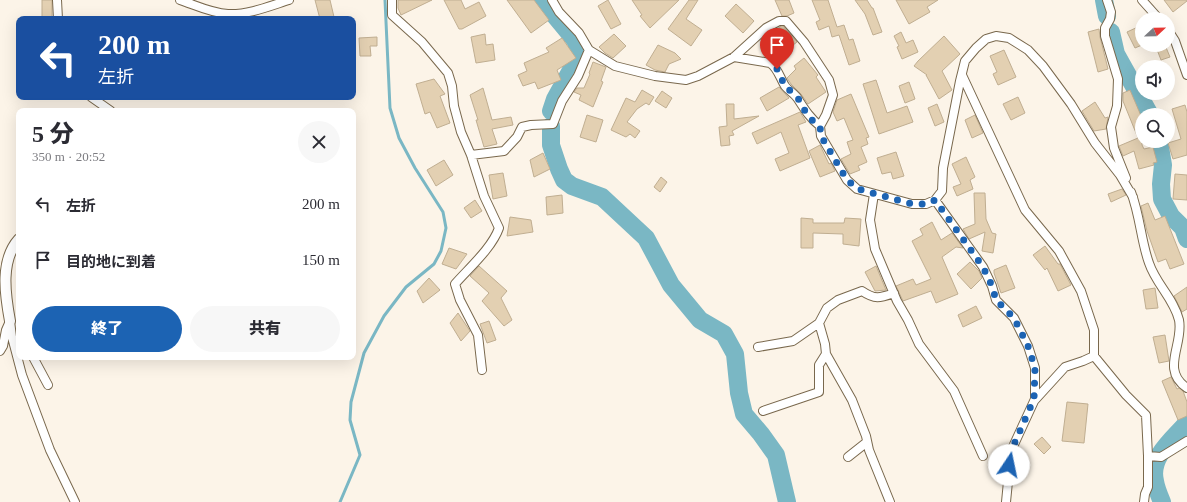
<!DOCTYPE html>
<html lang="ja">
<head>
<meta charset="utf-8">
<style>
	:root { --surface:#fff; --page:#f7f7f7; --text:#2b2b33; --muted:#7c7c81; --accent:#1c63b3 }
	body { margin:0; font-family:"Times New Roman","Noto Sans JP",serif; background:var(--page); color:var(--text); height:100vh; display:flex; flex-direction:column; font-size:15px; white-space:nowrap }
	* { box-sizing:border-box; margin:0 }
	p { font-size:13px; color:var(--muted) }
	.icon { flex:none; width:22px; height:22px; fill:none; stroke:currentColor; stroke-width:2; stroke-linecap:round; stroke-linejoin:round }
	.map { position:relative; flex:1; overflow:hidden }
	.panel { position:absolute; left:16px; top:108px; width:340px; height:252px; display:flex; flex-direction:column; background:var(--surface); border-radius:8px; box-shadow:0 4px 16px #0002 }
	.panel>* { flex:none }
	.guide { position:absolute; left:16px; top:16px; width:340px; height:84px; border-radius:8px; box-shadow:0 4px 16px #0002; background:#1a4fa0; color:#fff; overflow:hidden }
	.needle { width:26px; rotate:68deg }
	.buttons { position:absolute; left:1135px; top:12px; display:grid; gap:8px }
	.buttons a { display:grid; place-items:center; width:40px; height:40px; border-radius:50%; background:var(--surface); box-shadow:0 4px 16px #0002; font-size:20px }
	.pin { position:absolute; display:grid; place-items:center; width:34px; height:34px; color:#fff; margin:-41px -17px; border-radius:50% 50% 50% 0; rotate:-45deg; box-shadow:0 0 4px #0007 }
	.pin .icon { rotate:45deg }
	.me { position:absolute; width:44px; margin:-22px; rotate:11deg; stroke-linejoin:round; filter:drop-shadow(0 0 3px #0008) }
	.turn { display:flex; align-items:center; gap:14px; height:84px; padding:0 16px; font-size:18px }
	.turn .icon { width:52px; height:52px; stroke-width:2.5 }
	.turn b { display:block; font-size:28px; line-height:34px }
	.round { display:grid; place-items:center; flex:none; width:42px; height:42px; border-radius:21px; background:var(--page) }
	.summary { display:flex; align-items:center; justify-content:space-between; height:68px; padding:0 16px }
	h1 { font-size:24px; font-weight:800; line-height:30px }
	.primary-button { display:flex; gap:8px; margin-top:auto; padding:8px 16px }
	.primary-button a { flex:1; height:46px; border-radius:24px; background:var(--accent); color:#fff; font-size:16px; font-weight:800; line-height:46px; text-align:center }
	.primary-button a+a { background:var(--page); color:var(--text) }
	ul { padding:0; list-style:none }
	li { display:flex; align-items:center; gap:12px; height:56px; padding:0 16px }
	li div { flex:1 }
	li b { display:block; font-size:15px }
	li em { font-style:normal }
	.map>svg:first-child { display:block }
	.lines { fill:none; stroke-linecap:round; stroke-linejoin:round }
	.stream { stroke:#7ab7c4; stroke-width:3 }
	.river { stroke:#7ab7c4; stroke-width:18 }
	.building { fill:#e3d0b2; stroke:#c0ae91 }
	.minor-casing { stroke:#79684d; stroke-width:10 }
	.tertiary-casing { stroke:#79684d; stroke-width:12 }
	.minor { stroke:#fff; stroke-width:8 }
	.tertiary { stroke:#fff; stroke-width:10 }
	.route { stroke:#1c63b3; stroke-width:7; stroke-dasharray:0 12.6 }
</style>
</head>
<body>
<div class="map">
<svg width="1187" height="502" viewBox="0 0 1187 502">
	<rect width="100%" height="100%" fill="#fcf4e8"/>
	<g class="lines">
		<path class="stream" d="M340,502L360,455L350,420L351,402L364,353L384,316L406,287L434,264L441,251L446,228L443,212L415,168L399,138L390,108L385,0"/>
		<path class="river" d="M543,0L546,5L575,40L579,50L576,61L555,99L551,111
			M1104,0L1107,16
			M1111,32L1116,54L1150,115
			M551,126V145L559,169L564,180L572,186L602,197L646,238L671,285L700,320L724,334L735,354L739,393L744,414L761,434L776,455L787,502
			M1159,141L1163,165L1161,184L1162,199L1171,216L1183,228L1187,239
			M1162,502C1159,495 1156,488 1155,481C1149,457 1173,439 1187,423"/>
	</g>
	<path class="building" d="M42,0H52V19H42Z
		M315,0H330L334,17L329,19H320Z
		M398,0H432L401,15L398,8Z
		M444,0H461L465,9L479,2L486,16L462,29H459Z
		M507,0H534L549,20L531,33Z
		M608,0L621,24L611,29L598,6Z
		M632,0H679L650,28L640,16L642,15Z
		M689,0H698L686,19L702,30L691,46L668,29Z
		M775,0H789L794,13L787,16H782Z
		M812,0H828L837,27L844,25L849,40L853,39L860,61L849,65L839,35L832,37L829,26L819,30L816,22L820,20Z
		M855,0H867L872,8H873L882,32L873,35L865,14Z
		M896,0H938L927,7L930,12L909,24Z
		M1164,0H1187V1L1173,12Z
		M736,4L754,21L743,33L725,16Z
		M781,26H783L797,42L784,52L771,34Z
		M1140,26L1142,30V45L1135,48L1127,32Z
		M1099,29L1100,37L1108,69L1098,72L1088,32Z
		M901,32L906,43L913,40L918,52L902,59L897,47L899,46L894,36Z
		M485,34L486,45L493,44L495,60L476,63L471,37Z
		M614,34L626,46L613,58L605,53L599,47Z
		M944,36L960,54L942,71L952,90L939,99L926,75H927L914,66L918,61Z
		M377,37V46H370L371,56H360L359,38Z
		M562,38L576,58L557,70L561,80L538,89L535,82L523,86L518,75L527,71L524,63L549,52L546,48Z
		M658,45L675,53L681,59L669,64L665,72L655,70L646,65Z
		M1161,45H1165L1170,57L1161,60L1156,47Z
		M1004,50L1016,77L998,85L993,74L997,72L990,56Z
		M804,58L818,75L816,77L826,92L808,104L801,94L791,84L787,78L796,69L794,66Z
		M593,62L606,67L601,81L603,82L593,107L579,100L581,95L574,92L577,88H584L590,74L589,73Z
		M434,79L445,94L440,96L450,123L437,128L430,112L425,114L416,84Z
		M876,80L887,113L907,106L913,122L879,134L863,84Z
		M909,82L915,99L905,103L899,86Z
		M779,87L789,98L767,111L760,98Z
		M483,88L492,120L511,117L513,125L492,129L497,144L484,147L476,120H478L470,95Z
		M642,90L654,97L649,105L646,103L637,109L627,122L640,131L635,138L630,134L626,137L611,130L626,98L635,102Z
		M1130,90L1142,118V145L1144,149L1153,147L1157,162L1153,163L1154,165L1139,169L1134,151L1123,156L1119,146L1138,138L1123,101V93Z
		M662,91L672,98L666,108L655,101Z
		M851,94L869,137L866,138L868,144L861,147L867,162L858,166L860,170L850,174L841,159L851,154L847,142L853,140L844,118L837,121L833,112L837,100Z
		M1018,97L1025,113L1011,120L1003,104Z
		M1095,102L1105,118L1108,117L1106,129L1094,131L1082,111Z
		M726,104H734V119L759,116L732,131L734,135L729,136L730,145L721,146L719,127L727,126Z
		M937,104L944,122L935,126L928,108Z
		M1185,105L1187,112V155L1173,159L1168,143L1181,139L1172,109Z
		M800,112L806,122L798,125L810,158L780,171L775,159L789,153L781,132L757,144L752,133Z
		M587,115L603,120L596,142L580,137Z
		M975,115L983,133L972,138L965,120Z
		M820,145L829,164L831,163L835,171L820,177L809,151Z
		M896,152L904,176L893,179L891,172L882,174L877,158Z
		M543,153L550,169L534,177L530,160Z
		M966,157L975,177L970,180L973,189L957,196L953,187L961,184L952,164Z
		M444,160L453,175L436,186L427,170Z
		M503,173L507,196L493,199L489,175Z
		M1175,174L1187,175V200L1173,199Z
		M661,177L667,182L660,192L654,187Z
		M1122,189L1126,195L1111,202L1108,194Z
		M974,193H985L986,219L992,233L996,234L993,253L982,251L985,232L969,239L963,229L975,224Z
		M562,195L563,213L547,215L546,197Z
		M475,200L482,211L471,218L464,208Z
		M1148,203L1155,220L1165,216L1184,264L1170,269L1166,259L1158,262L1147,231L1141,206Z
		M510,217L531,220L533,232L507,236Z
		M801,218L813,219V223H844L845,218L861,219L859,246L843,244V234L813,233V248H801Z
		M932,222L941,240L952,233L963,248L956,247L942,257L958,294L936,303L931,291L903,301L896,286L913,279L916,285L931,279L912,241L923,235L920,229Z
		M1045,246L1058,264H1060L1071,285L1058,291L1047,268L1045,270L1033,255Z
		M449,248L467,254L456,269L442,264Z
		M970,262L979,271L982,278L971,289L957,274Z
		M1006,265L1015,288L1001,293L994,273V270Z
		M479,266L507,291L501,298L512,320L504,326L482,301L489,293L470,276Z
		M876,266L886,290L875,291L865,272Z
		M429,278L440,290L423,303L417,291Z
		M1187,287V309L1182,312L1174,296Z
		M1155,288L1158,308L1146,309L1143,290Z
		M976,306L982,318L963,327L958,315Z
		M458,313L470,331L461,341L450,323Z
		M489,321L496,340L487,343L480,324Z
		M1165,335L1169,361L1159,363L1153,337Z
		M1171,377L1177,389L1179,388L1183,391L1187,402V416L1178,420L1162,381Z
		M1067,402L1088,404L1084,443L1062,441Z
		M1042,437L1051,447L1044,454L1034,444Z"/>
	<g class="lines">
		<g class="minor-casing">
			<path id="minor" d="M57,0L58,19
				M180,0C195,5 211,13 228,14C248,15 270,6 289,0
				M392,0V15L422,42L448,73L452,86L454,106L461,132L471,155L484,196L499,228C492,248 469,268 455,284L460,300L478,335L482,370
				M552,0L559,12L579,33L589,50L615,66L655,76L686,80L698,76L734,57L766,28L779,21H786L804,42L829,80L833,95L826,115L820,126L821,136L847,180L857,189L912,204H926L935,200L942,191L943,168L960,81L965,61L976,48L986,39L996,36L1009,38L1028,50L1043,66L1071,104L1095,143L1120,175L1133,197
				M1107,0L1111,12L1110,19L1105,28V36L1118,79L1117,106L1111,127L1114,148L1126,178
				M1142,0L1159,19
				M1168,30L1175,41L1187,75
				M734,57L770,63C778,68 780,78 785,86C789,91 795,94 798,99C805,110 810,118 820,126
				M962,75L1025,210L1059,251L1081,291L1094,330V356L1126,395L1146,415L1148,456
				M91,97L111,111
				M471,155L504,151L517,137L522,127L531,125L553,124L562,101L578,76L589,50
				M1131,192C1140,215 1141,241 1149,263C1156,284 1174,299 1179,320C1184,344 1160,370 1187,388
				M874,194L870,220L875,249L897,301L908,320L919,344L954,391L983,456
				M935,200L983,267L992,286L996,300L1014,318L1028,346L1035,368V399L1011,451L1006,502
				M10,321L12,337L22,375L50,450L75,502
				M758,347L793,341L819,323L827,308L838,300L862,291C875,300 880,298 894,293
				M0,351L3,346L6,330L10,321
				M826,354L852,400L866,436L869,450L890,502
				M33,357L48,385
				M1034,401L1065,367L1083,361L1094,356
				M763,411L819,392V365L826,354L825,344L819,323
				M848,457L867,442
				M1144,502L1145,494L1148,487V456L1161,457L1187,441"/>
		</g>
		<g class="tertiary-casing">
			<path id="tertiary" d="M10,321C5,294 0,260 19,239"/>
		</g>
		<use href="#minor" class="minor"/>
		<use href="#tertiary" class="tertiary"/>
	</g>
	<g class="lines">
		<path class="route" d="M777,69L785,86L798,98L803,108L812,120L820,126L821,136L847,180L858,189L912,204H926L935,200L983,267L992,286L996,300L1014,318L1028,346L1035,368L1034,399L1011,451L1009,465"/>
	</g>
</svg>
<div class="buttons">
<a><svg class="needle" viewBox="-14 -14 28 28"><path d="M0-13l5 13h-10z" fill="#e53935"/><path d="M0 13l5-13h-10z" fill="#7c7c81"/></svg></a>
<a><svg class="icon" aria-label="sound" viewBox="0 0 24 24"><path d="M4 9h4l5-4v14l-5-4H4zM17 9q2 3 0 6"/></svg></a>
<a><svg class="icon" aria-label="search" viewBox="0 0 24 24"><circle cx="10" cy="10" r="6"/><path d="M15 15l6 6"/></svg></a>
</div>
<div class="pin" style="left:777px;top:69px;background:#d93025"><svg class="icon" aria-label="arrive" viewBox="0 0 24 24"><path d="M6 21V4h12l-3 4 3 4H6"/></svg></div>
<svg class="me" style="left:1009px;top:465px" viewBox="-20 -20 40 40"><circle r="19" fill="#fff"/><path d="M0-13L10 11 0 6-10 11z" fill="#1c63b3"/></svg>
<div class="guide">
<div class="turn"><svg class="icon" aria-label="left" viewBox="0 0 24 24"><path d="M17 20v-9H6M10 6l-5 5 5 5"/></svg><div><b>200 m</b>左折</div></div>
</div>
<section class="panel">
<div class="summary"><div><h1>5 分</h1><p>350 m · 20:52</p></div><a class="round"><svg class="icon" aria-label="close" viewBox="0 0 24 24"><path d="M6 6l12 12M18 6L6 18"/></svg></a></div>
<ul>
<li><svg class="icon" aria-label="left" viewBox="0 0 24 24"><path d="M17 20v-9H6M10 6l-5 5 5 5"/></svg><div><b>左折</b></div><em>200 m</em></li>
<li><svg class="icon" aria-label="arrive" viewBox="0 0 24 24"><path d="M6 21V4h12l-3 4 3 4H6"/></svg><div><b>目的地に到着</b></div><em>150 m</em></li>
</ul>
<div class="primary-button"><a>終了</a><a>共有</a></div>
</section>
</div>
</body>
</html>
